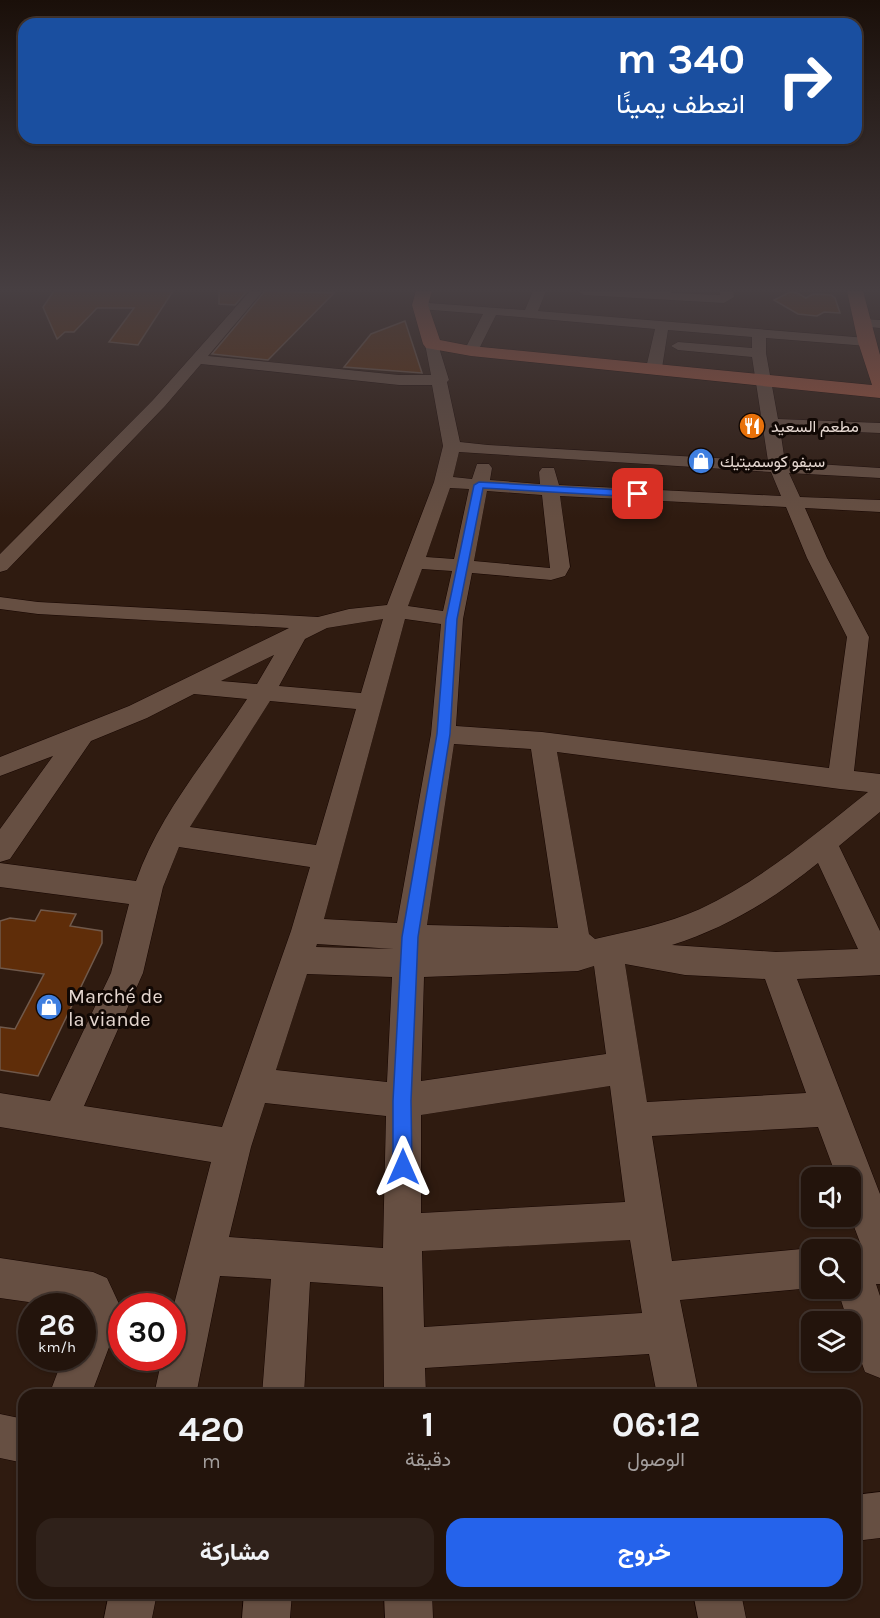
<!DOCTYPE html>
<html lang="ar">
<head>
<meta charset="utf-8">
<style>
	:root { --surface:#23140c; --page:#2f211a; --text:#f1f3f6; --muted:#a39e9d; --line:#40332d; --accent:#2563eb }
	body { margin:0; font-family:Karla,Vazirmatn,sans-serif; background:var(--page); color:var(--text); direction:rtl; height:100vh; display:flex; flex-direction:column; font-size:22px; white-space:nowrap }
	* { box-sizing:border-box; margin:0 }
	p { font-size:20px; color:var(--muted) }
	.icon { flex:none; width:33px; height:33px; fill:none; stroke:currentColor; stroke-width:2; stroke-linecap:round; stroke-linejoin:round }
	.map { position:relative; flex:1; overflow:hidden; direction:ltr }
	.panel { position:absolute; left:18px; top:1389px; width:843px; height:210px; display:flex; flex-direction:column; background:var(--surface); border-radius:18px; box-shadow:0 2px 4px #0004,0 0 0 2px var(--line); direction:rtl }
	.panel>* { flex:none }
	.top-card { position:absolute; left:18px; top:18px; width:844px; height:126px; border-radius:18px; box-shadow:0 2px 4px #0004,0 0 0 2px var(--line); direction:rtl; background:#1a4fa0; color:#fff; overflow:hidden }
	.controls { position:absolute; left:801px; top:1167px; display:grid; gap:12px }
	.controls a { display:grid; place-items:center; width:60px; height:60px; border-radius:12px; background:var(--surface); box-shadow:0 2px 4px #0004,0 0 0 2px var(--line); font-size:30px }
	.speed { position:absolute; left:18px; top:1293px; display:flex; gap:12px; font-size:30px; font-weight:700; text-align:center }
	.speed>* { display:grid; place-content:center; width:78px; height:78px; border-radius:50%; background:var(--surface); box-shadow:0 2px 4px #0004,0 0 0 2px var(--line); line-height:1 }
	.speed small { font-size:15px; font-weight:400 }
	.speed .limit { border:9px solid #d22; background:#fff; color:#111 }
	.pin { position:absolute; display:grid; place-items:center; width:51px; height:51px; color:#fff; margin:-26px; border-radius:12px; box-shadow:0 3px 9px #0006 }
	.me { position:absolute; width:66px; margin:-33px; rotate:0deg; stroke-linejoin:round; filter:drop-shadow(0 0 4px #0008) }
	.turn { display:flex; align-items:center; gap:21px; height:126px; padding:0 18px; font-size:27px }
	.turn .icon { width:78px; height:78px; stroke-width:2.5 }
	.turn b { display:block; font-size:42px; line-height:51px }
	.eta { display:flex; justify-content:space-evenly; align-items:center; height:102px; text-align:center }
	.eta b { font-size:36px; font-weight:700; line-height:42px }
	.primary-button { display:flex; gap:12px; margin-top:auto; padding:12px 18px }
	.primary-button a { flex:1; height:69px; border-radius:18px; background:var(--accent); color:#fff; font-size:24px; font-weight:700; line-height:69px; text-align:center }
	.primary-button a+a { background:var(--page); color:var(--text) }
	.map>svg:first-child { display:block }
	.building { fill:#5f2d09; stroke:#70594b; stroke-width:1.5 }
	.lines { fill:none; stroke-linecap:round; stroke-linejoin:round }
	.minor-casing { stroke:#160500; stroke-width:1 }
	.major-casing { stroke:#160500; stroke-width:1 }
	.minor { fill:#664f42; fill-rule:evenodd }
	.major { fill:#a3553e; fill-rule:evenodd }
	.route { fill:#2563eb; stroke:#184099; stroke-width:1.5 }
	.labels { text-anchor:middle; stroke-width:6; stroke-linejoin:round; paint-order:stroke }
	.far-poi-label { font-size:16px; fill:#e5d7d0; stroke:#110804; text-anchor:start }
	.poi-label { font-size:20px; fill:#e5d7d0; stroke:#110804; text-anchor:start }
</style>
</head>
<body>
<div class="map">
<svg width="880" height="1618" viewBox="0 0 880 1618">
	<rect width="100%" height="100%" fill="#2f1b10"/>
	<path class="building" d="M54,291H173L138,345L109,342L134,308H97L74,332H65L57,339L43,307Z
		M219,291H247L235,305L219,304Z
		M265,291L334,293L268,360L212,354Z
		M790,292L797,293L806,298L813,294L831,295L835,298L840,313L824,312L817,316L798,314L774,300Z
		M405,321L422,373L344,367L371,334Z
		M41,910L76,914L70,926L102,931V943L38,1076L0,1070V1027L15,1029L44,974L0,968V921L10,918L35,921Z"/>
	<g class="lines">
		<g class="minor-casing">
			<path id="minor" d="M250,291H263L208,356L399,375H431L425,344L427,341H437L449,380L447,382L460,442L488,445L768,461L752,357L678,350L671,346L678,342L752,348V337L668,330L662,368L654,373L646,368L655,329L496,315L478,351L471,355L464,351L483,314L420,309L413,305L415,302L525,310L533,291H546L538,311L867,338L874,342L867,346L766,338V353L778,419L880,423V433L780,429L785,462L880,468V478L789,473L800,497L880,500V512L805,508L827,558L869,637L854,771L880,774V812L839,846L880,931V975L797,979L880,1194V1284H876L880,1296V1378L865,1372L850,1330V1322H848L837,1288H850V1250H840L850,1245H861L850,1216V1178H837L818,1127L652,1136L672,1261L812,1248L815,1250H812V1288L680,1300L699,1395H657L649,1354L425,1368L426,1395H384L383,1287L310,1282L304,1395H262L271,1279L220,1276L196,1395H154L162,1358H172V1312L211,1162L0,1127V1093L50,1101L111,973L129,904L0,887V863L136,881C159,814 209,757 247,699L194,694L147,718L91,741L10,859L0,862V829L53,756L0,776V757L129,706L289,628L38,614L0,609V597L38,602L318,617L349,609L387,605L434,482L443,446L432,385H399L201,364L165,406L7,570L0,572V554L153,400ZM459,452L771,472L781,496L559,485L554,468H542L539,472L540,484L490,480L492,468L489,464H477L472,479L453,477ZM450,488L469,489L454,559L426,557ZM487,491L542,495L550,568L474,561ZM560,496L786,507L807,558L847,637L829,768L542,732L456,726L463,619L472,573L551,580L565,576L570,567ZM422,569L452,571L443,611L408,606ZM383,619L361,693L279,686L305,639L327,628ZM405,619L441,624L431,734L397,923L324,919ZM274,655L257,684L221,681ZM270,701L356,709L316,845L190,827ZM454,744L531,749L558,928L427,925ZM557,752L840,789L868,792C815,834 762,880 700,909C666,924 630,931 595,939L589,934ZM179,847L310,867L291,931L222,1127L84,1106L143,973L163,887ZM818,863L858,949L776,952L672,945C726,928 774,899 818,863ZM317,944L394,949L316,947ZM625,964L685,975L765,979L806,1093L647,1102ZM594,966L606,1054L421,1081L424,977L578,971ZM307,974L392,977L387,1082L276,1070ZM610,1086L625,1202L421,1213V1115ZM265,1103L386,1116L383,1248L229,1237L251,1147ZM630,1240L642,1313L424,1327L422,1251Z
				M578,291H671V293L720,295V291H733L734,297L724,303L584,295Z
				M863,319L880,320V328L858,326L856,323L858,320Z
				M0,1258L93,1272L107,1278L120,1306L117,1326L91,1395H49L63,1358H82V1306H57L0,1298Z
				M0,1414L24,1419V1463L0,1458Z
				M880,1492V1538L855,1541V1495Z
				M109,1593H157L152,1618H104Z
				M244,1593H292L290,1618H242Z
				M384,1593H432L433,1618H385Z
				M693,1593H741L746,1618H698Z"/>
		</g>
		<g class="major-casing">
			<path id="major" d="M416,291H432L428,305L440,340L471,346L872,385L858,342L847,291H863L880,355V398L471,356L432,349L426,348L423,344L412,305Z"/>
		</g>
		<use href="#minor" class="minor"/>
		<use href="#major" class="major"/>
	</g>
	<linearGradient id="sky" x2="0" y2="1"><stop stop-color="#1a0f09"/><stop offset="0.56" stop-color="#473f42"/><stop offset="1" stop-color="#473f42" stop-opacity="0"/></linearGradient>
	<rect width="880" height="518" fill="url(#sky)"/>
	<path class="route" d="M479,482L638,491L642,494L638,497L483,488L457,619L450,734L418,937L411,1101L412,1167L409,1173L403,1176L396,1173L393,1167V1101L402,937L437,734L446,619L474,485Z"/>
	<defs>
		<g id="restaurant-disc" transform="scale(1.35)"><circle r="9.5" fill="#e8710a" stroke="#110804"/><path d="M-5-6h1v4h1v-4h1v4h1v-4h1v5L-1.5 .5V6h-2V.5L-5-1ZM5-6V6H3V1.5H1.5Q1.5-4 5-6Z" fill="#fff"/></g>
		<g id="shop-disc" transform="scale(1.35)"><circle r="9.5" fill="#3f7fe0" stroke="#110804"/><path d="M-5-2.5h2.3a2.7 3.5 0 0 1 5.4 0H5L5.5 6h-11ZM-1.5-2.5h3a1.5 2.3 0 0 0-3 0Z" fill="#fff"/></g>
	</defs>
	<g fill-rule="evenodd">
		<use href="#restaurant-disc" x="752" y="426"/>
		<use href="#shop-disc" x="701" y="461"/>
		<use href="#shop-disc" x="49" y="1007"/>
	</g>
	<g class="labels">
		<g class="far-poi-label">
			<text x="771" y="432">مطعم السعيد</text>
			<text x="720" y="467">سيفو كوسميتيك</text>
		</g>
		<g class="poi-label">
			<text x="68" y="1003">Marché de<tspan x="68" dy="23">la viande</tspan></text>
		</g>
	</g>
</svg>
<div class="controls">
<a><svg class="icon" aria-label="sound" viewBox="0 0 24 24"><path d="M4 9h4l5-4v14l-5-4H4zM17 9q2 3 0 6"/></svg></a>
<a><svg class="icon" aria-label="search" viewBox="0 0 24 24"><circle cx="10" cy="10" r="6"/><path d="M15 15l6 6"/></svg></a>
<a><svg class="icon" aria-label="layers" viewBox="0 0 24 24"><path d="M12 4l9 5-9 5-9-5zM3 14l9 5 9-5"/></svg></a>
</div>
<div class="speed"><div>26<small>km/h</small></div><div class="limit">30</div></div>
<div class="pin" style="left:638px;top:494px;background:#d93025"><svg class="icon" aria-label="arrive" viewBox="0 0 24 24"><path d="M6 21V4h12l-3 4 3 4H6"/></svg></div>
<svg class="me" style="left:403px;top:1167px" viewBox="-20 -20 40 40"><path d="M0-17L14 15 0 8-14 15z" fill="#2563eb" stroke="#fff" stroke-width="4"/></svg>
<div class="top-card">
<div class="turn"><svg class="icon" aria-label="right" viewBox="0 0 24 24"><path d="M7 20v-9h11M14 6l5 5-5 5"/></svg><div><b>340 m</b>انعطف يمينًا</div></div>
</div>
<section class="panel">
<div class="eta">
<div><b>06:12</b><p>الوصول</p></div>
<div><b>1</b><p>دقيقة</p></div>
<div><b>420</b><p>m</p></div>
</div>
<div class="primary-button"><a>خروج</a><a>مشاركة</a></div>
</section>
</div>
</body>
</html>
